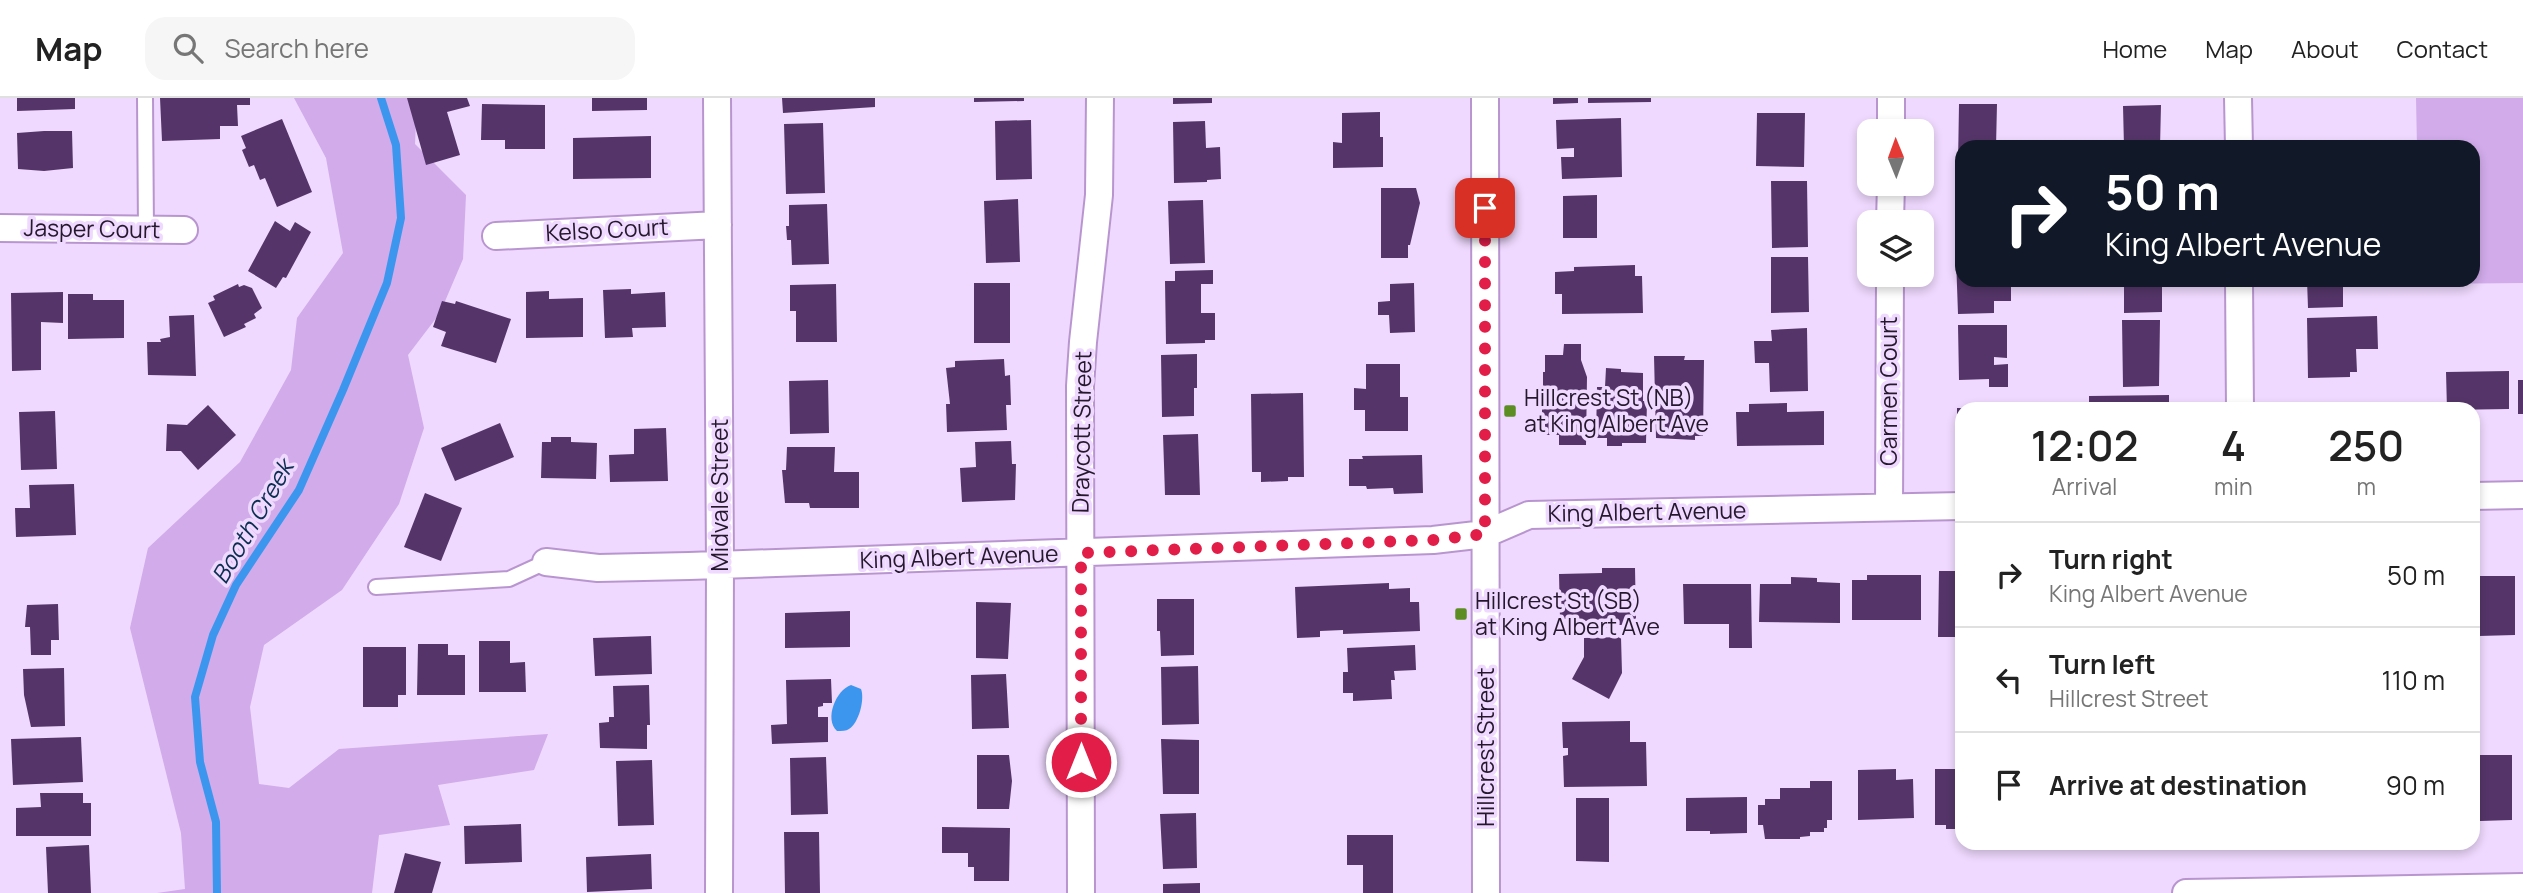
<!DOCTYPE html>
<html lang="en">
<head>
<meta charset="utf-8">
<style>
	:root { --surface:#fff; --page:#f6f6f6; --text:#222; --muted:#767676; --line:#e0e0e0 }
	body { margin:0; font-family:Manrope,sans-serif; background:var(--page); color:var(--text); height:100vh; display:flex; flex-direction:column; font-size:26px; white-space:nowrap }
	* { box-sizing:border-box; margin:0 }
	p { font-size:23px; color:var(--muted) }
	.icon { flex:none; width:38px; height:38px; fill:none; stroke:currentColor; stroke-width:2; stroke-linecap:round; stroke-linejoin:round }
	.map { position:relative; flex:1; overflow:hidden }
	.side { position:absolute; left:1955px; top:304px; width:525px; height:448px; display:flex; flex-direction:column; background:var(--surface); border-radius:21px; box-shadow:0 4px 10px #0003 }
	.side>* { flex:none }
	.banner { position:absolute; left:1955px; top:42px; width:525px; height:147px; border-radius:21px; box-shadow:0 4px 10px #0003; background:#111827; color:#fff; overflow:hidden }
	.needle { width:46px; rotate:359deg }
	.fabs { position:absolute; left:1857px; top:21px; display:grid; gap:14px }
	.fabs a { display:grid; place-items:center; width:77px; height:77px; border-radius:14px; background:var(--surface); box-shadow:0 4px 10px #0003; font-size:35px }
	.pin { position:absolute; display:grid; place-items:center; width:60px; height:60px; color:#fff; margin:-30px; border-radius:14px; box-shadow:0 4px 10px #0006 }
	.me { position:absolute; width:77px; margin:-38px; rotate:0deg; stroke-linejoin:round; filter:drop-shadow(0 0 5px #0008) }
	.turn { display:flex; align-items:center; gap:24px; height:147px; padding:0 35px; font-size:32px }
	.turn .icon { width:91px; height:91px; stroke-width:2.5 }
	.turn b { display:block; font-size:49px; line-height:60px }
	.eta { display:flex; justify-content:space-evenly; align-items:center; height:119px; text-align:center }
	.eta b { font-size:42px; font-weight:600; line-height:49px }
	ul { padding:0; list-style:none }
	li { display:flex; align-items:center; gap:21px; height:105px; padding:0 35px; border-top:2px solid var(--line) }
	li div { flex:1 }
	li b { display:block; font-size:26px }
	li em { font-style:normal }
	header { display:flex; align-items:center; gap:42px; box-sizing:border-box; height:98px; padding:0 35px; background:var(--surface); border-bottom:2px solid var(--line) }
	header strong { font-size:33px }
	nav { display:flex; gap:38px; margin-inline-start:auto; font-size:24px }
	.search { width:490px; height:63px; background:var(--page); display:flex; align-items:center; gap:18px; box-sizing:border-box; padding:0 24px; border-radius:21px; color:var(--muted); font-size:26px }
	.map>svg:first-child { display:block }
	.green { fill:#d1abea }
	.water { fill:#3d96ee }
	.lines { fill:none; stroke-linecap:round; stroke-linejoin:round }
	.stream { stroke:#3d96ee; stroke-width:8 }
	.building { fill:#553569 }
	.lane-casing { stroke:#b995d0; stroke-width:18 }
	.street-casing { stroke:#b995d0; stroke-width:30 }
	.lane { stroke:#fff; stroke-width:14 }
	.street { stroke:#fff; stroke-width:26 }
	.route { stroke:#e11d48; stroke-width:12; stroke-dasharray:0 21.6 }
	.poi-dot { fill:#5c8d23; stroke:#efd9fe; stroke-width:2.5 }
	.labels { text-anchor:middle; stroke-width:7; stroke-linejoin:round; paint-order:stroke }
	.street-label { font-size:23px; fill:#25172e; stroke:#efd9fe }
	.poi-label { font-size:23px; fill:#25172e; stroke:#efd9fe; text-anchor:start }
	.water-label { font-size:24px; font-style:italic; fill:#0b2e51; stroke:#efd9fe }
</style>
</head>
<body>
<header>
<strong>Map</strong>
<div class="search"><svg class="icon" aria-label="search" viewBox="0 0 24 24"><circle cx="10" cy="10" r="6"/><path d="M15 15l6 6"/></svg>Search here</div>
<nav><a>Home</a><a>Map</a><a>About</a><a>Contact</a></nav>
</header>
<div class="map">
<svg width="2523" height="795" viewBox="0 0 2523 795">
	<rect width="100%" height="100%" fill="#efd9fe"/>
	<path class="green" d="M294,0H417L415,46L466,97L463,161L440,215L408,257L424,330L399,406L342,492L264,547L250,609L259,686L289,690L339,651L548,636L534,672L438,687L450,727L379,737L372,795H157L185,791L181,735L130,530L148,450L240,364L291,272L297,220L343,155L326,60Z
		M2416,0H2523V185L2422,186V182H2473V49H2417Z"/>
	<path class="water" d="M851,587L861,591C865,601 859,625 849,631C846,633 842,633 837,633C824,621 836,592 851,587Z"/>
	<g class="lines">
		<path class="stream" d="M217,795L216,724L200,664L195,599L213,537L236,487L299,392L343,292L387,185L401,120L396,47L381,0"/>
	</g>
	<path class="building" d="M17,0H75V11L17,13Z
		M160,0H250V7H237L238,28H220V41L162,43Z
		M407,0H467L470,8L447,14L460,57L426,67Z
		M592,0H647V12L592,13Z
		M782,0H875V9L783,15Z
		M974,0H1024V3L974,4Z
		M1173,0H1212V5L1173,6Z
		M1553,0H1578V5L1553,6Z
		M1588,0H1651V4L1588,5Z
		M482,6L545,7V51H505V42H481Z
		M1959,6H1997L1996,49H1962V66H1958Z
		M2161,7L2160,49H2124L2123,8Z
		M1380,14V39H1383V69L1333,70V44L1342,45V15Z
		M1757,15H1805L1804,69L1756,68Z
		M1621,20L1622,79L1562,81L1561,59H1574V50L1557,51L1556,22Z
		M282,21L312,94L277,109L265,80L260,82L254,67L249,69L242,52L246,50L241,38Z
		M1031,22L1032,81L996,82L995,23Z
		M1205,23L1206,50L1220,49L1221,81L1207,82V84L1174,85L1173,24Z
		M823,25L825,95L786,96L784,26Z
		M44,33H72L73,70L44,73L18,71L17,35Z
		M651,38V80L573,81V40Z
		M1771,83H1807L1808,149L1772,150Z
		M1958,84H1962V137H1959Z
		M1381,90H1416L1420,105L1410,147H1408V160H1381Z
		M1597,97V140H1563V98Z
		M1018,101L1020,164L986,165L984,103Z
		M1203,102L1205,165L1170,166L1168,103Z
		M827,106L829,166L792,167L791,142H787L786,128H789V107Z
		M275,123L290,133L295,124L311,134L286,180L283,179L276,190L248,173Z
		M1771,159H1808L1809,214L1771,215Z
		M1956,160H1962V182H2011V203H1994V215L1958,216Z
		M1635,167V178H1642L1643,215L1562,216V196H1555V174L1574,173V169Z
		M1213,172V186H1201V215H1215V242H1205V245L1166,246L1165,183H1175V173Z
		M2124,182H2162V214L2124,215Z
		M2307,182H2343V209L2308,210Z
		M974,185H1010V245H974Z
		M1414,185L1415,234L1390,235L1389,217H1378V204L1390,203V186Z
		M238,186L239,189L244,187L252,190L262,210L254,216L256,220L244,226L246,229L224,239L208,205L215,202L213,198Z
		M836,186L837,244H796V213H790V187Z
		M631,191V196L665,194L666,229L632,230L633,239L605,240L603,192Z
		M549,193V201L583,200V239L526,240V194Z
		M63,194V225L41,224V272L12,273L11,195Z
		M68,196H93V202H124V240L68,241Z
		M442,203L455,206L456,203L511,221L496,265L441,248L446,234L433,229Z
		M194,217L196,278L148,277L147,244H161L160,241L170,239L169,218Z
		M2377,218L2378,251H2356L2357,274H2350V279L2308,280L2307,220Z
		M2122,222H2160L2159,288L2123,289Z
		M1958,227H2007V260L1994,259V267L2008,266V289H1989V281L1959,282Z
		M1807,230L1808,293L1770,294L1769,265H1755L1754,243H1772L1771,232Z
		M1564,246H1581V262L1587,279L1586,347H1559V337H1545V320H1542V305H1538V288H1543V274H1545V257H1563Z
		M1197,256V290H1194V318L1162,319L1161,257Z
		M1654,258H1685L1684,262H1704L1703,338H1695V342L1656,340Z
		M1004,261L1005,278L1010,277L1011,307H1006L1007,332L947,334L946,306H950L946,270L955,269V263Z
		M1366,266H1400V299H1408V333H1365V312H1354V290L1366,291Z
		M1606,270L1621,271V274L1643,275V303H1647L1646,345H1622V348H1607V340H1596L1597,289H1605Z
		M2509,273V311L2447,312L2446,274Z
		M828,282L829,335L790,336L789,283Z
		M2518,282H2523V316H2518Z
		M1303,295L1304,379H1288V383L1261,384V374H1252L1251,296Z
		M2169,297V306H2173L2174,312H2089V298Z
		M1787,305V314L1824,313V347L1737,348L1736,314H1749V306Z
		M208,307L236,337L198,372L181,353H166L167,326L187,327Z
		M2379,307L2380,312H2321V309Z
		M1957,310H1962V349H1957Z
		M55,313L57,371L21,372L19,314Z
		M500,325L514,359L455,383L441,350Z
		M666,330L668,383L610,384L609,357L634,356V331Z
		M1198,336L1200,397H1165L1163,337Z
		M551,339H571V344L597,345L596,381L541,380L542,344H551Z
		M1011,343L1012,366H1016L1015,402L962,404L960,370L976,369L975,344Z
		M787,349H835L834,374H859V410H810L809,405H785L782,372H786Z
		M1422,357L1423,395L1394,396L1393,390L1367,391L1366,388H1349V361H1363L1362,358Z
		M74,386L76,437L16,439L15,410H30L29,387Z
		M425,395L462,410L441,463L404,449Z
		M1602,470H1635L1636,523H1630V527H1612V529L1588,530V527H1576V521H1560L1559,476L1602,475Z
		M1939,473H1962V553H1957L1958,539H1938Z
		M1867,477H1921V522H1852V482H1867Z
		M2473,478H2515V537L2479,538V514H2473Z
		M1791,479L1817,480V484L1840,485V525L1759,524L1760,486H1791Z
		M1389,485V491L1410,490V504H1419L1420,533L1343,536V532L1320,533V539L1297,540L1295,489Z
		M1683,486H1751L1752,550H1729V526H1684Z
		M1157,501H1194V557L1161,558L1160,533H1157Z
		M976,504L1011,505L1008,561L976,560Z
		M58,506L59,542H51V557H31L30,529H25L27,507Z
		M850,513V549L785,550V515Z
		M651,538L652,576L595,578L593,540Z
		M1621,539L1622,575L1609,601L1572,581L1584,559V540Z
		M479,543H510V565L525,564L526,594H479Z
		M418,546H448V557H465V597H417Z
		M1415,547L1416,572L1394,573L1395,582H1391L1392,601L1353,603V595H1343V574H1348L1347,550Z
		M363,549H406V597H398V609H363Z
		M1198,568L1199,626L1162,627L1161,569Z
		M64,570L65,628L31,629L24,597L23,571Z
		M1006,576L1009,630L972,631L971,577Z
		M831,581L832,605H823V608L818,609V619H828V644L772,646L771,627L787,626L786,582Z
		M649,587L650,627H647V651L600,650L599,625L609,624V619H614L613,588Z
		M1630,623V644H1646L1647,688L1564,689L1563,658L1568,657V650H1563L1562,624Z
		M81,639L83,684L13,687L11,641Z
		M1161,641L1199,642V696H1163Z
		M977,657H1009L1012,683L1009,711H977Z
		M2473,657H2512V722L2480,723V726H2473Z
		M826,659L828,716L791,717L790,660Z
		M652,662L654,727L618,728L616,663Z
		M1896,671V682L1913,681L1914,720L1858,722V672Z
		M1935,671H1962V731H1946V727H1935Z
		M1810,683H1832V722H1827V730H1824V734H1810V738L1800,739V741H1765L1763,727H1758V707H1765V701H1780V690H1810Z
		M40,695H83V705H91V738H16V710L41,709Z
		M1747,699V735L1710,736V733H1686V700Z
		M1576,700H1609V764L1576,763Z
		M1196,715L1197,770L1163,771L1160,716Z
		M521,726L522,764L465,766L464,728Z
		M942,729L1010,730L1009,783H974V769H968V755H942Z
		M784,734H819L820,795H785Z
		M1347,737H1393V795H1363V767H1347Z
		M89,747L91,795H48L46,749Z
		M405,755L441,764L432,795H394Z
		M651,756L652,791L587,794L586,759Z
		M1200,785V795H1163V786Z"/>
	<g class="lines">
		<g class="lane-casing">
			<path id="lane" d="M145,0L146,132
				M376,489L509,481L546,464"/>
		</g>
		<g class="street-casing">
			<path id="street" d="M717,0L720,467L719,795
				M1485,0L1486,795
				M2238,0L2239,49
				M1891,33V0
				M1890,124L1891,86
				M0,130L184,132
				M496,138L718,127
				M2239,182L2240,312
				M2473,398L2523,397
				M1889,409L1890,177
				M546,464L598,470L689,468L1433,442L1485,436L1529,417L1962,408
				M1081,795L1080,288L1083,244L1099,97L1100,0
				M2186,795L2523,789"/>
		</g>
		<use href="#lane" class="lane"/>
		<use href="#street" class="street"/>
	</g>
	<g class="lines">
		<path class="route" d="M1081,664V455L1433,442L1485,436V110"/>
	</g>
	<g class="poi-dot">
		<rect x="1503" y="306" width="14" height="14" rx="3.5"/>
		<rect x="1454" y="509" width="14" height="14" rx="3.5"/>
	</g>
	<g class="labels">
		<g class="street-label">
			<text transform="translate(92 131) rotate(1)" y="8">Jasper Court</text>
			<text transform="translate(607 132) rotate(-3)" y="8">Kelso Court</text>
			<text transform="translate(1889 293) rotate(-90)" y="8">Carmen Court</text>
			<text transform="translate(1082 334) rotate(-89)" y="8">Draycott Street</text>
			<text transform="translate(720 397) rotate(-90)" y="8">Midvale Street</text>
			<text transform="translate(1647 414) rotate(-1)" y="8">King Albert Avenue</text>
			<text transform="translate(959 459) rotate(-2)" y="8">King Albert Avenue</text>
			<text transform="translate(1486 649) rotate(-90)" y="8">Hillcrest Street</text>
		</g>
		<g class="poi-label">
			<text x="1524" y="308">Hillcrest St (NB)<tspan x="1524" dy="26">at King Albert Ave</tspan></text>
			<text x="1475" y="511">Hillcrest St (SB)<tspan x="1475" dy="26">at King Albert Ave</tspan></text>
		</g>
		<g class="water-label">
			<text transform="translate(253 424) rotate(-60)" y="8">Booth Creek</text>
		</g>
	</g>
</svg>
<div class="fabs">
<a><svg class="needle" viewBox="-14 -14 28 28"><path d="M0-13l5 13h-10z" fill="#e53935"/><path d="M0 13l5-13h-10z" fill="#767676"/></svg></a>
<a><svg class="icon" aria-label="layers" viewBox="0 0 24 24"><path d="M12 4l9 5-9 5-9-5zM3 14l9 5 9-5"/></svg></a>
</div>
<div class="pin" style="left:1485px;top:110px;background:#d93025"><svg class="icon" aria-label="arrive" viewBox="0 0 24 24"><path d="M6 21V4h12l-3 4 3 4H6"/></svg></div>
<svg class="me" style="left:1081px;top:664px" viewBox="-20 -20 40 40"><circle r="17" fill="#e11d48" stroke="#fff" stroke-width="3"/><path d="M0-11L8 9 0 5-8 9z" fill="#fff"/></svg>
<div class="banner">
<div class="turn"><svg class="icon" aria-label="right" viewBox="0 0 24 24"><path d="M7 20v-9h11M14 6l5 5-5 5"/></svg><div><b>50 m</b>King Albert Avenue</div></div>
</div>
<section class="side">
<div class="eta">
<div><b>12:02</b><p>Arrival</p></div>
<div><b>4</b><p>min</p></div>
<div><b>250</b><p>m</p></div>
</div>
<ul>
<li><svg class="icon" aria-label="right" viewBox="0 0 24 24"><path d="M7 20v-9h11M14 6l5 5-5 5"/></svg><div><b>Turn right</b><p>King Albert Avenue</p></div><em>50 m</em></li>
<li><svg class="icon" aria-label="left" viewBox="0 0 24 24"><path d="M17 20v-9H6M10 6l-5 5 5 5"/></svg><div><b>Turn left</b><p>Hillcrest Street</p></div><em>110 m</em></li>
<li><svg class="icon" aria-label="arrive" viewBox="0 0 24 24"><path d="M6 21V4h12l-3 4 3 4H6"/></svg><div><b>Arrive at destination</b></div><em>90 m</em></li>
</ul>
</section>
</div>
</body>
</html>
